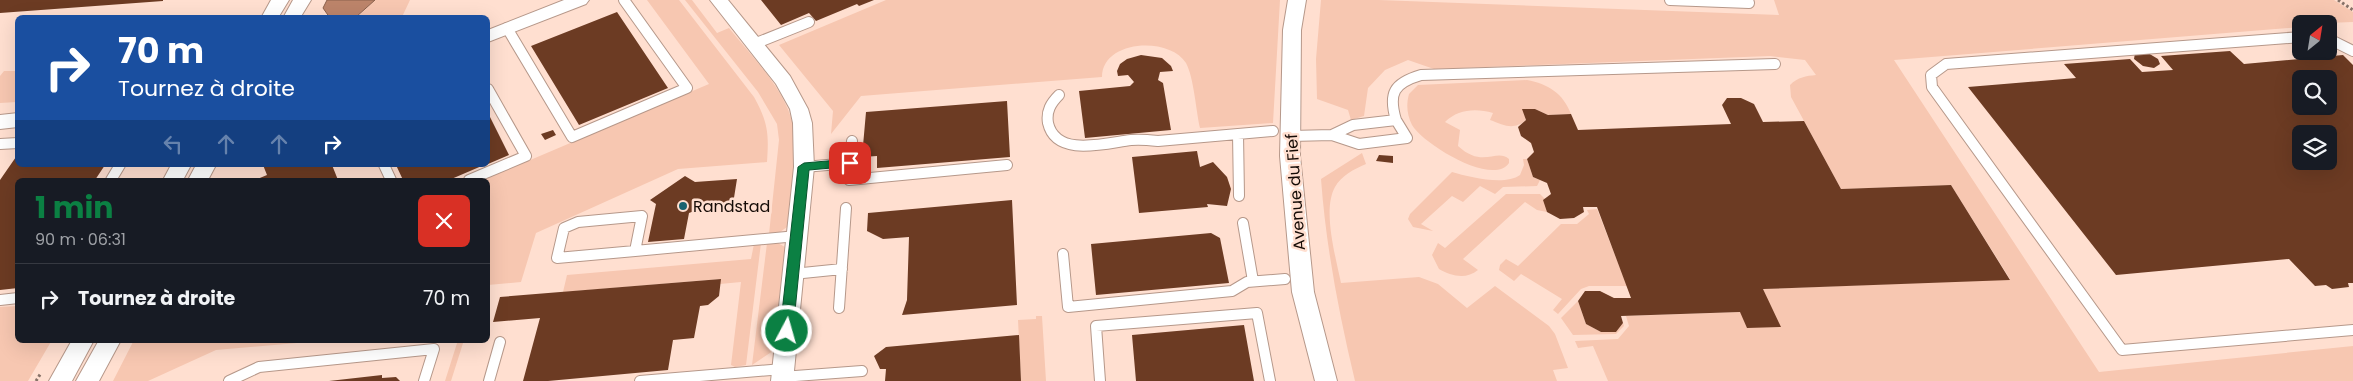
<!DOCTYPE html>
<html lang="fr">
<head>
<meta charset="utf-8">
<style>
	:root { --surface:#171b24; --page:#20242c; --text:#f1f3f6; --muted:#9ea1a6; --line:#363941; --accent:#0b8043 }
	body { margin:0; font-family:Poppins,sans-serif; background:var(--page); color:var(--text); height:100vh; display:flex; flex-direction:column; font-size:19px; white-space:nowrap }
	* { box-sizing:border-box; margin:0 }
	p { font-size:16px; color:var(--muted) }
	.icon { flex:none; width:28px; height:28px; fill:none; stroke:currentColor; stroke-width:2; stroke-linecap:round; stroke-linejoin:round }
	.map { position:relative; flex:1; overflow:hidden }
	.sheet { position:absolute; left:15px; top:178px; width:475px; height:165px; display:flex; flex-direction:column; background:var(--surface); border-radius:8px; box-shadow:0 5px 20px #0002 }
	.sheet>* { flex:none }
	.banner { position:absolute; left:15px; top:15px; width:475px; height:152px; border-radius:8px; box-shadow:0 5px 20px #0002; background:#1a4fa0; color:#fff; overflow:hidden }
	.needle { width:32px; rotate:30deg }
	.buttons { position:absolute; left:2292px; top:15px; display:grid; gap:10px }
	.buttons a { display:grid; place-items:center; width:45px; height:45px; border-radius:8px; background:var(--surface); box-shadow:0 5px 20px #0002; font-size:25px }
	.pin { position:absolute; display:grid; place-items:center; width:42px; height:42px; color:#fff; margin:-21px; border-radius:10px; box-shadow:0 2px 8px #0006 }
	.me { position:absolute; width:55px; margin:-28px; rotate:6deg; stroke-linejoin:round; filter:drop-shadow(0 0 4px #0008) }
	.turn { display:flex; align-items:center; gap:18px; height:105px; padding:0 20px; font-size:22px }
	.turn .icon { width:65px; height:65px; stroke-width:2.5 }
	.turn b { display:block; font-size:35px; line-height:42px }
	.lanes { display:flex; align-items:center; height:48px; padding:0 20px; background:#0003; justify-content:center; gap:25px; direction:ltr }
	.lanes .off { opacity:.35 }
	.round { display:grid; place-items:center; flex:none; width:52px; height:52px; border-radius:8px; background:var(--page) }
	.headline { display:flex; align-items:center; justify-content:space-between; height:85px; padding:0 20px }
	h1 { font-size:30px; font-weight:700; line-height:38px; color:var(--accent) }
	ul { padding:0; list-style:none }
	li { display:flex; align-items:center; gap:15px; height:70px; padding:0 20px; border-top:1px solid var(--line) }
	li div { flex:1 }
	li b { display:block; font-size:19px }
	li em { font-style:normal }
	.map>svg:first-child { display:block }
	.green { fill:#f7c7b1 }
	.water { fill:#bc846a; stroke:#8a604c }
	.building { fill:#6c3b23; fill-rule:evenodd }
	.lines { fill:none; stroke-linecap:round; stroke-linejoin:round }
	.lane-casing { stroke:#b6988a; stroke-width:12 }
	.street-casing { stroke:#b6988a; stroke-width:2 }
	.path { stroke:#877268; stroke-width:3; stroke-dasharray:2.5 2.5; stroke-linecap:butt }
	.lane { stroke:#fff; stroke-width:10 }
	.street { fill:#fff; fill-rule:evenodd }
	.route { fill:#0b8043; stroke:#07532c }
	.poi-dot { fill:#196370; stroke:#ffdfd0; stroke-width:2 }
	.labels { text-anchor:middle; stroke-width:5; stroke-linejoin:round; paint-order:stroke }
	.street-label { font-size:16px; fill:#150b06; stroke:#ffdfd0 }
	.poi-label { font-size:16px; fill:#150b06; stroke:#ffdfd0; text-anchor:start }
</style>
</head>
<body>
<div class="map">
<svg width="2353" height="381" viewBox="0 0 2353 381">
	<rect width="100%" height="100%" fill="#ffdfd0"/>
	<path class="green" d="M375,0H410L402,17L356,18Z
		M647,0H679L754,97C768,122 769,134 767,162L678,169L536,233L521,282L488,285V180H483L709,84Z
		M685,0H692L717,33L729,28C748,52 773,77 786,105C804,142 792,188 787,227L780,232L769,234L779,140L777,124L758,92Z
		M886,0H1280L1273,123L1200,128C1196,111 1194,78 1186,63C1169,36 1102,40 1102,77L861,96L831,134L833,111L779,45Z
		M1321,0H1379L1779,15L1774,0H2334L2353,12V22L2301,24V27L1894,60L2099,372L2353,346V381H1608L1593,346L1578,348L1575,341L1618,339L1629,326L1626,316L1772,311L1763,289L2010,279L1951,185L1841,189L1791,97L1790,85C1798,77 1806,76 1816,75L1805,60L1770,56L1434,69L1408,60L1385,70L1368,88L1364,116L1351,120L1348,110L1317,99L1316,59Z
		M4,71H17V102L0,103V76Z
		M1527,80C1548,84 1563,93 1571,114L1548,115L1535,109H1523L1526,120C1513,131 1504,125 1490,120L1493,113C1476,108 1458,109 1445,122L1460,130L1458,146C1483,169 1496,148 1509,159V163C1493,187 1423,144 1412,125C1407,115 1406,105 1409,94L1418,85Z
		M1362,153L1366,164C1354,169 1341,176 1335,187C1322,210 1336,258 1341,283L1419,277L1438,284L1467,308L1495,286L1549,326L1555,334L1568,368L1553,370L1557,381H1355C1339,314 1326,247 1321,179Z
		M1523,159H1527L1533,177L1540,180L1537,186L1503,187L1495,194L1480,186L1463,202L1452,196L1421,224L1433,231L1413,227L1408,219L1410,214L1452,172C1469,177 1505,186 1520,175L1524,165Z
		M1506,194H1540L1545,199L1547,212L1537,210L1525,202L1463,259L1478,270C1466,280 1451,276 1439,269L1432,255L1438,243L1445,248Z
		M1597,209L1627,286H1589L1581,289L1558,314L1553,310L1562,299L1521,274L1514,281L1499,270L1500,265L1506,259L1518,266L1561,224H1577L1589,214L1587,210Z
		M776,242L785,247L773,351L752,365L767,243Z
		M761,243L746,365L735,367L731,365L741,282L720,284V279L563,292L567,275L751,259L754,244Z
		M1578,301L1586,324L1601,332H1616L1623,323L1624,326L1616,334L1573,335L1561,318Z
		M17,306L18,340H52L28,381H0V307Z
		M1036,316H1042L1046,381H1021L1018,320L1036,319Z
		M134,340H332L216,350L148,381H113Z
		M458,340H464L451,381H445Z"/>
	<path class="water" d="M327,0H375L356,17L330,18L323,8Z"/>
	<path class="building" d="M0,0H163V1L0,13Z
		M761,0H874L859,6L857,4L816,21L809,13L781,25Z
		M617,12L668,88L579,125L531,46Z
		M2230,51L2244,64L2343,55L2353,65V283H2348L2349,287L2332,289L2326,285L2315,286L2289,259L2116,275L1968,87L2076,78L2064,64L2130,59L2142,72L2173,70L2161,56ZM2301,79H2329V106H2301ZM2301,134H2329V161H2301Z
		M2135,53H2148L2158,59L2160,64L2154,68L2143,66L2134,59Z
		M1141,55L1162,58L1171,66L1173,71L1160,72L1158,80L1163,83L1171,130L1085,138L1079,91L1130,86L1134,82L1128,75L1118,76L1117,71L1120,64L1127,59Z
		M1727,98H1741L1754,104L1763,122L1804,121L1841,189L1951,185L2010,280L1763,289L1781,327L1747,328L1740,312L1621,316L1623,323L1616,332H1601L1586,324L1578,301L1585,291H1600L1614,298H1631L1597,207H1583L1584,212L1574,218L1560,219L1547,212L1543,200L1551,194L1547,183L1533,177L1527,159L1534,152L1531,143L1521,136L1518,127L1526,120L1522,109H1535L1548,115L1571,114L1578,130L1731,124L1722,105Z
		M1007,101L1010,157L877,168V156L862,157L866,112Z
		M488,113L509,155L488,164Z
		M553,130L556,135L545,140L541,134Z
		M1197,151L1200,167L1213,162L1227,177L1231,189L1227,206L1207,204L1208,207L1139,213L1132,157Z
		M18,154V165H105L95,180H18V288L0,290V180Z
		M1379,155L1393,156V163L1376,161Z
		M263,165H332L338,180H255L267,175Z
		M396,165H484L449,180H403Z
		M685,176L695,182L737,179L733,204L697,207V210L689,213L684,239L648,242L656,204L650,200Z
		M1012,200L1017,305L902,315L907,300L909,237L883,239L867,231L868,213Z
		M1211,233L1220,238L1229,283L1096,295L1091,244Z
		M721,279L719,296L708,305L700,306L694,338L673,340L668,370L548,381H523L540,318L493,322L500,297Z
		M1244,325L1254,381H1136L1132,335Z
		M1019,335L1021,381H885L886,369H880L874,356L886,347Z
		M382,375V378L396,377L400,381H329Z"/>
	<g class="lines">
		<g class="lane-casing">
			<path id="lane" d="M1670,0L1749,3L1748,0
				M507,28L572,137L687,88L624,0
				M2301,37L1946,64L1931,75L1932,87L2122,350L2353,330
				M2329,39L2353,51
				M754,44L809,22
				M1059,95C1051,103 1046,111 1048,123C1056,158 1106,143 1131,140C1140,139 1149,140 1158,141L1273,131
				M1238,134L1239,196
				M1332,135L1359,144L1407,138L1396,120
				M1291,136L1332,135L1353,125L1396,120C1388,93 1394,83 1421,75L1775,64
				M0,144L18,143
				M850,163L849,180L1007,165
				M384,165L391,180
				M804,167L850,163L852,141
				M111,180L120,165
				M469,180L526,156L488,89
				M642,216L635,251L557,258L564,228L578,222Z
				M1243,223L1253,281
				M635,251L797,236
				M1063,254L1068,307L1232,291L1247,282L1285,279
				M793,274L842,269
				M0,300L18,298
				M839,308L846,208
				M782,377L862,371
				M229,381L259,367L434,349L424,381
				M489,381L500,342
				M640,381L783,369
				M1100,381L1096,326L1257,313L1270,381"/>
		</g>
		<g class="street-casing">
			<path id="street" d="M271,0H289L278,18H261Z
				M293,0H311L300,18H283Z
				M564,0H589L586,4L488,42V30Z
				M710,0H728L790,76L808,109L812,123L814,167L793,381H771L794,167L793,123L790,109L776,84Z
				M1288,0H1306L1301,30L1300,156L1314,292L1337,381H1315L1292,292L1280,156L1283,30Z
				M18,113V127L0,129V115Z
				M171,165H191L183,180H163Z
				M196,165H216L208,180H188Z
				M72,340H94L72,381H49Z
				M99,340H121L99,381H76Z"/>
		</g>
		<path class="path" d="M2338,0L2353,10
			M36,381L41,373"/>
		<use href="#lane" class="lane"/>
		<use href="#street" class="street"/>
	</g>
	<path class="route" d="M850,159L854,160V166L809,170L793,331L787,336L782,334L780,331L798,167L804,163Z"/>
	<circle class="poi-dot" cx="683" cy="206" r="5"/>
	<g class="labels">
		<g class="street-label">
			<text transform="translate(1295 192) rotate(-94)" y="6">Avenue du Fief</text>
		</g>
		<g class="poi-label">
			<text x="693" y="212">Randstad</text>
		</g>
	</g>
</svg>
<div class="buttons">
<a><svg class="needle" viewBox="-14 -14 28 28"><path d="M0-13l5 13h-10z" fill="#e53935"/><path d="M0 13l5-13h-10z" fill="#9ea1a6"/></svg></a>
<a><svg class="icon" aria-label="search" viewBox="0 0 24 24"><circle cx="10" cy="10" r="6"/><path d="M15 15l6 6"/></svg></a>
<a><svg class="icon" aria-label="layers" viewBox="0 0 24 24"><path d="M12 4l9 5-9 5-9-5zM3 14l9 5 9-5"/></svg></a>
</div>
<div class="pin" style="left:850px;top:163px;background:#d93025"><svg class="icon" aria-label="arrive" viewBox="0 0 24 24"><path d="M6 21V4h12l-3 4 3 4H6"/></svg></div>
<svg class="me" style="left:787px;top:331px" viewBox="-20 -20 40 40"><circle r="17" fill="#0b8043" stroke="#fff" stroke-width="3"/><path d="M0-11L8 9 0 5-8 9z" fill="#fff"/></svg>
<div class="banner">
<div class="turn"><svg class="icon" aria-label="right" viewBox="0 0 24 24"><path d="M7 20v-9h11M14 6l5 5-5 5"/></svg><div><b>70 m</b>Tournez à droite</div></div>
<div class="lanes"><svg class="icon off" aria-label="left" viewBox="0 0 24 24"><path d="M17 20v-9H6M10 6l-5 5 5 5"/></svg><svg class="icon off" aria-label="ahead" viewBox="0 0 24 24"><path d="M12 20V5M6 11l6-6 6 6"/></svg><svg class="icon off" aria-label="ahead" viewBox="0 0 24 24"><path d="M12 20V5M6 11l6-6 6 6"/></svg><svg class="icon" aria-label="right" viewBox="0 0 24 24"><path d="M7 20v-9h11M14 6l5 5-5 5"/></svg></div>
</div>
<section class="sheet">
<div class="headline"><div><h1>1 min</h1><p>90 m · 06:31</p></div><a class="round" style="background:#d93025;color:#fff"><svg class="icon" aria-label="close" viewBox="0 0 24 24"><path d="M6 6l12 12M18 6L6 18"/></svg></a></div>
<ul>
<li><svg class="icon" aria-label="right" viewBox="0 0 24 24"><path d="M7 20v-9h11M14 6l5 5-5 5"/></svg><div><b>Tournez à droite</b></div><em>70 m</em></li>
</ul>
</section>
</div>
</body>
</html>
